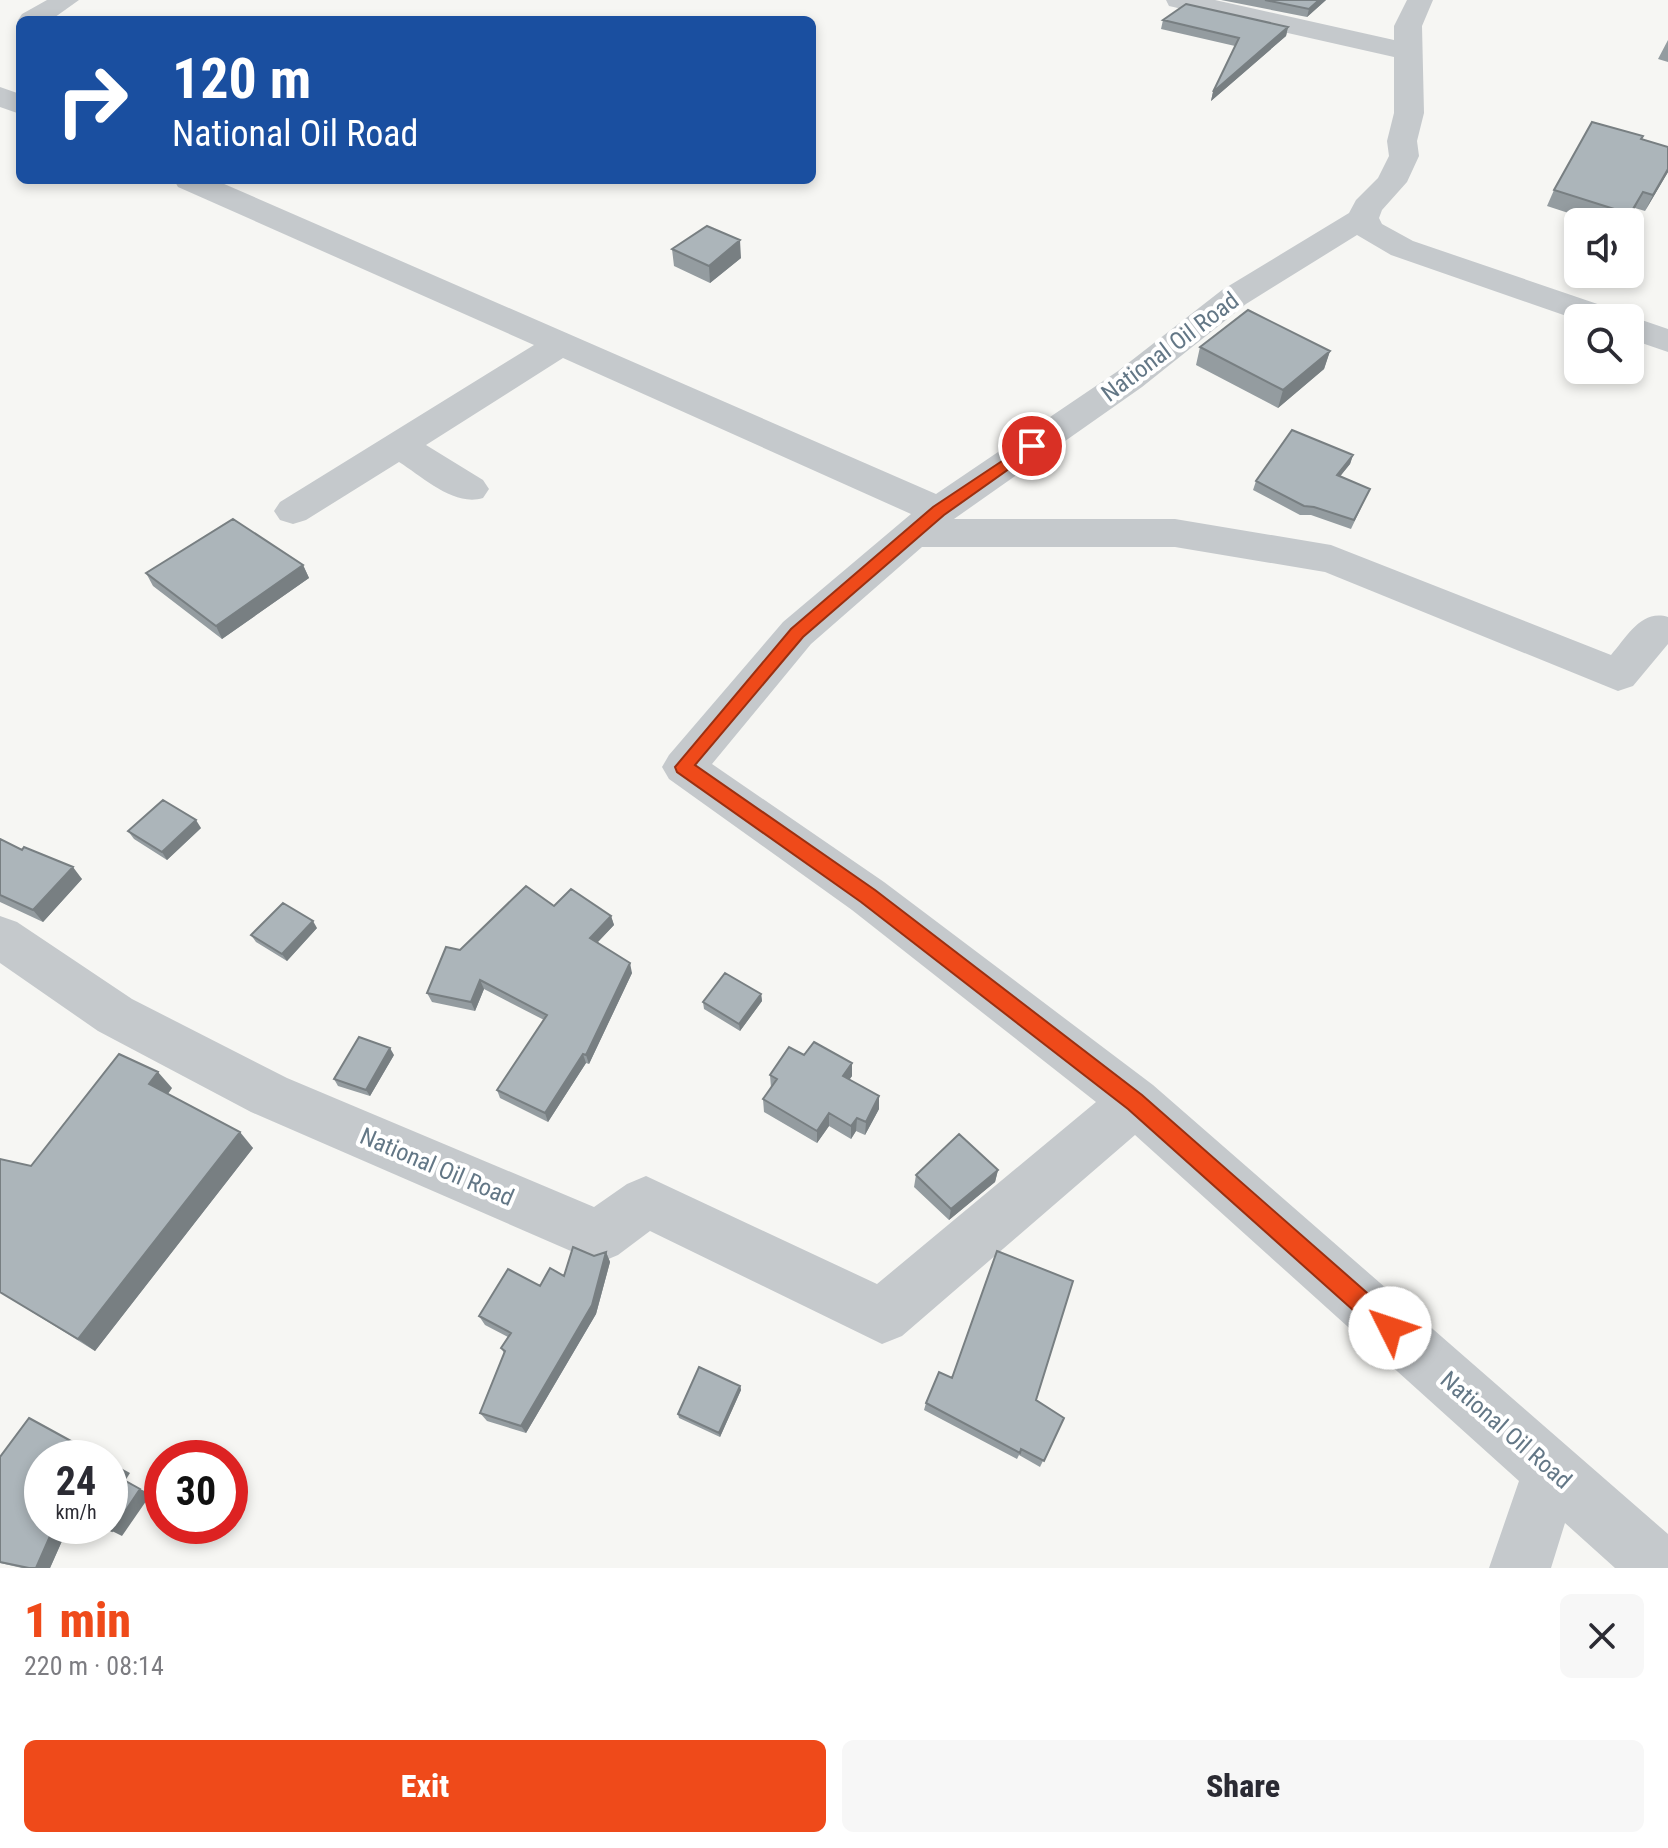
<!DOCTYPE html>
<html lang="en">
<head>
<meta charset="utf-8">
<style>
	:root { --surface:#fff; --page:#f7f7f7; --text:#2b2b33; --muted:#7c7c81; --accent:#ef4a1a }
	body { margin:0; font-family:"Roboto Condensed",sans-serif; background:var(--page); color:var(--text); height:100vh; display:flex; flex-direction:column; font-size:30px; white-space:nowrap }
	* { box-sizing:border-box; margin:0 }
	p { font-size:26px; color:var(--muted) }
	.icon { flex:none; width:44px; height:44px; fill:none; stroke:currentColor; stroke-width:2; stroke-linecap:round; stroke-linejoin:round }
	.map { position:relative; height:1568px; overflow:hidden }
	.panel { display:flex; flex-direction:column; background:var(--surface); flex:1 }
	.panel>* { flex:none }
	.guide { position:absolute; left:16px; top:16px; width:800px; height:168px; border-radius:12px; box-shadow:0 4px 12px #0003; background:#1a4fa0; color:#fff; overflow:hidden }
	.controls { position:absolute; left:1564px; top:208px; display:grid; gap:16px }
	.controls a { display:grid; place-items:center; width:80px; height:80px; border-radius:12px; background:var(--surface); box-shadow:0 4px 12px #0003; font-size:40px }
	.speed { position:absolute; left:24px; top:1440px; display:flex; gap:16px; font-size:40px; font-weight:700; text-align:center }
	.speed>* { display:grid; place-content:center; width:104px; height:104px; border-radius:50%; background:var(--surface); box-shadow:0 4px 12px #0003; line-height:1 }
	.speed small { font-size:20px; font-weight:400 }
	.speed .limit { border:12px solid #d22; background:#fff; color:#111 }
	.pin { position:absolute; display:grid; place-items:center; width:68px; height:68px; color:#fff; margin:-34px; border:4px solid #fff; border-radius:50%; box-shadow:0 2px 8px #0007 }
	.me { position:absolute; width:88px; margin:-44px; rotate:311deg; stroke-linejoin:round; filter:drop-shadow(0 0 6px #0008) }
	.turn { display:flex; align-items:center; gap:28px; height:168px; padding:0 24px; font-size:36px }
	.turn .icon { width:104px; height:104px; stroke-width:2.5 }
	.turn b { display:block; font-size:56px; line-height:68px }
	.round { display:grid; place-items:center; flex:none; width:84px; height:84px; border-radius:12px; background:var(--page) }
	.summary { display:flex; align-items:center; justify-content:space-between; height:136px; padding:0 24px }
	h1 { font-size:48px; font-weight:800; line-height:60px; color:var(--accent) }
	.action { display:flex; gap:16px; margin-top:auto; padding:16px 24px }
	.action a { flex:1; height:92px; border-radius:12px; background:var(--accent); color:#fff; font-size:32px; font-weight:800; line-height:92px; text-align:center }
	.action a+a { background:var(--page); color:var(--text) }
	.map>svg:first-child { display:block }
	.lines { fill:none; stroke-linecap:round; stroke-linejoin:round }
	.minor { fill:#c5c9cc; fill-rule:evenodd }
	.wall { fill:#949ca0 }
	.shaded-wall { fill:#787f82 }
	.building { fill:#acb5ba; stroke:#787f82; stroke-width:2 }
	.route { fill:#ef4a1a; stroke:#9b3011; stroke-width:2 }
	.labels { text-anchor:middle; stroke-width:8; stroke-linejoin:round; paint-order:stroke }
	.street-label { font-size:24px; fill:#637786; stroke:#fff }
</style>
</head>
<body>
<div class="map">
<svg width="1668" height="1568" viewBox="0 0 1668 1568">
	<rect width="100%" height="100%" fill="#f6f6f3"/>
	<g class="lines">
		<path class="minor" d="M47,0H79L51,20H20V22L18,20L22,14Z
			M1166,0H1215L1394,40V26L1407,0H1433L1422,26L1424,113L1417,141L1419,156L1407,182L1382,210L1379,218L1382,224L1413,241L1618,311L1623,318L1578,320L1391,255L1357,235L1246,304L1142,387L954,519H1175L1331,545L1611,655C1627,637 1641,609 1668,617V644L1633,686L1618,691L1325,572L1175,547H922L811,644L712,764L884,882L1153,1085L1668,1534V1568H1615L1565,1523L1551,1568H1489L1519,1481L1135,1135L902,1336L882,1344L650,1231L618,1255L599,1263L580,1255L251,1112L98,1031L0,963V916L17,922L132,999L287,1078L594,1207L627,1184L646,1176L877,1284L1096,1102L852,910L669,779L662,767L669,755L783,622L911,514L563,358L426,445L483,480L489,489L483,498C454,507 423,477 399,462L306,520L293,524L280,520L274,511L280,502L534,345L178,187L174,180H215L936,494L1118,371L1222,290L1349,213L1356,200L1378,178L1389,156L1387,141L1394,113V57L1169,6Z
			M0,87L20,94V114L0,107Z
			M1630,316L1668,329V352L1630,339V318H1624Z"/>
	</g>
	<path class="wall" d="M1221,0H1326L1307,17Z
		M1163,20L1288,27L1286,36L1211,101L1213,92L1235,46L1161,29Z
		M1668,40V62L1658,59Z
		M1642,139L1668,147V172L1645,211L1635,208L1627,222H1596L1547,206L1554,190Z
		M672,249L741,258L710,283L674,266Z
		M1200,347L1330,351L1324,369L1278,408L1196,365Z
		M1353,455L1350,464L1340,476L1370,489L1351,529L1311,515H1300L1253,490L1256,481Z
		M303,565L309,578L222,639L153,586L146,573Z
		M201,828L167,860L134,839L128,831Z
		M0,839L82,879L43,922L0,902Z
		M554,906L611,916L614,925L598,942L632,973L589,1064L586,1063L548,1122L500,1098L497,1090L544,1020L484,989L475,1011L432,1002L427,993L460,950Z
		M317,928L287,961L256,942L251,935Z
		M761,994L762,1001L740,1031L704,1009L703,1002Z
		M394,1055L370,1096L338,1086L334,1079Z
		M804,1055L852,1076L849,1080L879,1096V1109L865,1135L856,1131L851,1139L829,1126L817,1143L764,1112L763,1099L771,1088L770,1075Z
		M172,1088L168,1094L253,1148L95,1351L0,1292L31,1166Z
		M998,1170L995,1182L949,1220L914,1187L916,1175Z
		M606,1252L610,1262L596,1314L526,1433L487,1421L480,1413L504,1353L501,1348L508,1337L485,1325L479,1316L564,1276L594,1256Z
		M952,1378L1036,1400L1064,1418L1040,1467L1019,1455L1017,1459L924,1410L926,1403Z
		M740,1386L741,1390L720,1437L679,1418L678,1414Z
		M0,1457L42,1526H95L84,1543L65,1534L50,1568H22L0,1563Z"/>
	<path class="shaded-wall" d="M1319,0H1326L1307,17L1309,9Z
		M1288,27L1286,36L1211,101L1213,92Z
		M1668,169V172L1645,211L1653,195Z
		M1643,192L1635,208L1626,222L1630,214Z
		M740,240L741,258L710,283L709,266Z
		M1330,351L1324,369L1278,408L1283,390Z
		M1353,455L1350,464L1334,484L1337,475Z
		M303,565L309,578L222,639L216,626Z
		M196,820L201,828L167,860L162,852Z
		M73,867L82,879L43,922L33,910Z
		M611,916L614,925L593,947L590,938Z
		M313,921L317,928L287,961L282,954Z
		M630,963L632,973L589,1064L586,1055Z
		M480,980L484,989L475,1011L471,1002Z
		M761,994L762,1001L740,1031L739,1024Z
		M390,1048L394,1055L370,1096L366,1090Z
		M583,1054L586,1063L548,1122L545,1113Z
		M852,1063V1076L843,1089V1076Z
		M158,1072L172,1088L163,1100L149,1084Z
		M879,1096V1109L865,1135L866,1122Z
		M829,1113V1126L817,1143V1131Z
		M857,1118L856,1131L851,1139V1126Z
		M240,1132L253,1148L95,1351L78,1339Z
		M998,1170L995,1182L949,1220L951,1209Z
		M606,1252L610,1262L596,1314L526,1433L521,1426Z
		M740,1386L741,1390L720,1437L719,1433Z
		M110,1462L130,1473L125,1481L115,1475Z
		M140,1489L151,1494L122,1536L112,1531Z
		M81,1526H95L84,1543L73,1538Z
		M54,1527L66,1532L50,1568H36Z"/>
	<path class="building" d="M1265,0H1319L1309,9Z
		M1186,4L1288,27L1213,92L1239,38L1163,20Z
		M1592,122L1643,136L1641,139L1668,147V169L1653,195L1643,192L1630,214L1554,190Z
		M707,226L740,240L709,266L672,249Z
		M1248,310L1330,351L1283,390L1200,347Z
		M1292,430L1353,455L1337,475L1370,489L1354,520L1314,507L1304,506L1256,481Z
		M233,519L303,565L216,626L146,573Z
		M163,800L196,820L162,852L128,831Z
		M0,839L22,850L24,847L73,867L33,910L0,895Z
		M526,886L554,906L571,889L611,916L590,938L630,963L586,1055L583,1054L545,1113L497,1090L547,1015L480,980L471,1002L427,993L446,947L460,950Z
		M283,903L313,921L282,954L251,935Z
		M725,973L761,994L739,1024L703,1002Z
		M359,1037L390,1048L366,1090L334,1079Z
		M814,1042L852,1063L843,1076L879,1096L866,1122L857,1118L851,1126L829,1113L817,1131L763,1099L777,1079L770,1075L789,1047L804,1055Z
		M119,1054L158,1072L149,1084L240,1132L78,1339L0,1292V1159L31,1166Z
		M959,1134L998,1170L951,1209L916,1175Z
		M573,1247L594,1256L606,1252L592,1305L521,1426L480,1413L505,1351L501,1348L511,1333L479,1316L508,1269L540,1286L550,1268L564,1276Z
		M997,1251L1073,1281L1036,1400L1064,1418L1044,1461L1021,1449L1020,1453L926,1403L939,1372L952,1378Z
		M699,1367L740,1386L719,1433L678,1414Z
		M29,1418L102,1458H42V1526H81L73,1538L54,1527L36,1568H29L0,1562V1457Z
		M110,1463L119,1468L115,1475L140,1489L112,1531L102,1526H110Z"/>
	<path class="route" d="M1032,441L1040,446L1037,449L944,515L803,637L695,765L875,890L1142,1095L1398,1320L1402,1328L1398,1336L1390,1339L1382,1336L1128,1109L861,902L677,772L675,767L791,629L933,507Z"/>
	<g class="labels">
		<g class="street-label">
			<text transform="translate(1170 347) rotate(-37)" y="8">National Oil Road</text>
			<text transform="translate(437 1167) rotate(23)" y="8">National Oil Road</text>
			<text transform="translate(1506 1430) rotate(41)" y="8">National Oil Road</text>
		</g>
	</g>
</svg>
<div class="controls">
<a><svg class="icon" aria-label="sound" viewBox="0 0 24 24"><path d="M4 9h4l5-4v14l-5-4H4zM17 9q2 3 0 6"/></svg></a>
<a><svg class="icon" aria-label="search" viewBox="0 0 24 24"><circle cx="10" cy="10" r="6"/><path d="M15 15l6 6"/></svg></a>
</div>
<div class="speed"><div>24<small>km/h</small></div><div class="limit">30</div></div>
<div class="pin" style="left:1032px;top:446px;background:#d93025"><svg class="icon" aria-label="arrive" viewBox="0 0 24 24"><path d="M6 21V4h12l-3 4 3 4H6"/></svg></div>
<svg class="me" style="left:1390px;top:1328px" viewBox="-20 -20 40 40"><circle r="19" fill="#fff"/><path d="M0-13L10 11 0 6-10 11z" fill="#ef4a1a"/></svg>
<div class="guide">
<div class="turn"><svg class="icon" aria-label="right" viewBox="0 0 24 24"><path d="M7 20v-9h11M14 6l5 5-5 5"/></svg><div><b>120 m</b>National Oil Road</div></div>
</div>
</div>
<section class="panel">
<div class="summary"><div><h1>1 min</h1><p>220 m · 08:14</p></div><a class="round"><svg class="icon" aria-label="close" viewBox="0 0 24 24"><path d="M6 6l12 12M18 6L6 18"/></svg></a></div>
<div class="action"><a>Exit</a><a>Share</a></div>
</section>
</body>
</html>
